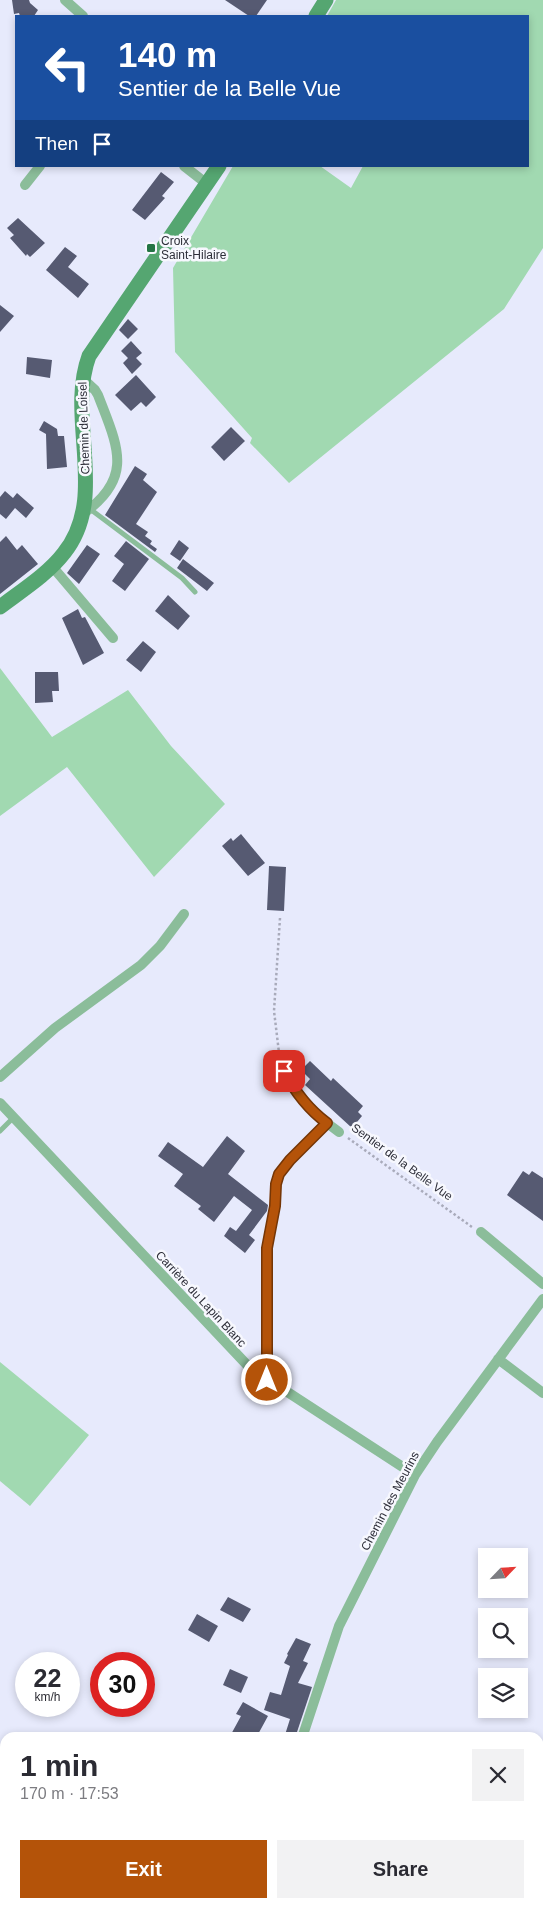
<!DOCTYPE html>
<html lang="en">
<head>
<meta charset="utf-8">
<style>
	:root { --surface:#fff; --page:#f2f2f3; --text:#2b2b33; --muted:#7c7c81; --accent:#b45309 }
	body { margin:0; font-family:Arial,sans-serif; background:var(--page); color:var(--text); height:100vh; display:flex; flex-direction:column; font-size:19px; white-space:nowrap }
	* { box-sizing:border-box; margin:0 }
	p { font-size:16px; color:var(--muted) }
	.icon { flex:none; width:28px; height:28px; fill:none; stroke:currentColor; stroke-width:2; stroke-linecap:round; stroke-linejoin:round }
	.map { position:relative; flex:1; overflow:hidden }
	.details { position:absolute; left:0px; top:1732px; width:544px; height:176px; display:flex; flex-direction:column; background:var(--surface); border-radius:15px 15px 0 0; box-shadow:0 2px 8px #0003 }
	.details>* { flex:none }
	.guide { position:absolute; left:15px; top:15px; width:514px; height:152px; border-radius:0px; box-shadow:0 2px 8px #0003; background:#1a4fa0; color:#fff; overflow:hidden }
	.needle { width:32px; rotate:65deg }
	.controls { position:absolute; left:478px; top:1548px; display:grid; gap:10px }
	.controls a { display:grid; place-items:center; width:50px; height:50px; border-radius:0px; background:var(--surface); box-shadow:0 2px 8px #0003; font-size:25px }
	.speed { position:absolute; left:15px; top:1652px; display:flex; gap:10px; font-size:25px; font-weight:700; text-align:center }
	.speed>* { display:grid; place-content:center; width:65px; height:65px; border-radius:50%; background:var(--surface); box-shadow:0 2px 8px #0003; line-height:1 }
	.speed small { font-size:12px; font-weight:400 }
	.speed .limit { border:8px solid #d22; background:#fff; color:#111 }
	.pin { position:absolute; display:grid; place-items:center; width:42px; height:42px; color:#fff; margin:-21px; border-radius:10px; box-shadow:0 2px 8px #0006 }
	.me { position:absolute; width:55px; margin:-28px; rotate:0deg; stroke-linejoin:round; filter:drop-shadow(0 0 4px #0008) }
	.turn { display:flex; align-items:center; gap:18px; height:105px; padding:0 20px; font-size:22px }
	.turn .icon { width:65px; height:65px; stroke-width:2.5 }
	.turn b { display:block; font-size:35px; line-height:42px }
	.then { display:flex; align-items:center; height:48px; padding:0 20px; background:#0003; gap:10px; font-size:19px }
	.round { display:grid; place-items:center; flex:none; width:52px; height:52px; border-radius:0px; background:var(--page) }
	.headline { display:flex; align-items:center; justify-content:space-between; height:85px; padding:0 20px }
	h1 { font-size:30px; font-weight:700; line-height:38px }
	.button { display:flex; gap:10px; margin-top:auto; padding:10px 20px }
	.button a { flex:1; height:58px; border-radius:0px; background:var(--accent); color:#fff; font-size:20px; font-weight:700; line-height:58px; text-align:center }
	.button a+a { background:var(--page); color:var(--text) }
	.map>svg:first-child { display:block }
	.green { fill:#a1d9b1 }
	.building { fill:#565a72 }
	.lines { fill:none; stroke-linecap:round; stroke-linejoin:round }
	.path { stroke:#a9abbb; stroke-width:2.5; stroke-dasharray:2.5 2.5; stroke-linecap:butt }
	.lane { stroke:#8bbd9a; stroke-width:5 }
	.street { stroke:#8bbd9a; stroke-width:10 }
	.secondary { stroke:#55a671; stroke-width:15 }
	.route-casing { stroke:#753606; stroke-width:12 }
	.route { stroke:#b45309; stroke-width:9 }
	.poi-dot { fill:#247545; stroke:#f7f8fe; stroke-width:2 }
	.labels { text-anchor:middle; stroke-width:5; stroke-linejoin:round; paint-order:stroke }
	.poi-label { font-size:12px; fill:#2d2e39; stroke:#f7f8fe; text-anchor:start }
	.street-label { font-size:12px; fill:#2d2e39; stroke:#f7f8fe }
</style>
</head>
<body>
<div class="map">
<svg width="543" height="1908" viewBox="0 0 543 1908">
	<rect width="100%" height="100%" fill="#e7eafc"/>
	<path class="green" d="M336,0H543V248L504,309L289,483L250,443L252,438L175,352L173,268L233,166H320L351,188L363,166H528V16H327Z
		M0,668L52,737L128,690L171,746L225,804L154,877L67,767L0,816Z
		M0,1362L89,1435L30,1506L0,1481Z"/>
	<path class="building" d="M12,0H29L30,3L38,10L34,16H20L19,13L14,14Z
		M225,0H267L256,16H249Z
		M161,172L174,182L162,196L165,198L145,220L132,210Z
		M18,218L45,243L30,257L27,254L26,256L10,238L14,235L7,228Z
		M65,247L77,256L68,267L89,284L78,298L46,270Z
		M0,305L14,316L0,332Z
		M128,319L138,329L128,339L119,330Z
		M131,341L142,353L136,358L142,364L132,374L123,363L128,358L121,351Z
		M27,357L52,360L50,378L26,374Z
		M136,375L156,397L146,407L141,402L131,411L115,395Z
		M44,421L57,429L58,436H64L67,467L47,469L46,434L39,430Z
		M231,427L245,441L224,461L211,447Z
		M135,466L147,474L143,480L157,492L136,524L148,532L145,536L152,541L150,544L157,549L155,552L105,515Z
		M5,491L13,498L17,493L34,508L26,518L15,508L6,519L0,514V497Z
		M6,536L17,550L22,545L38,564L0,594V542Z
		M179,540L189,548L180,561L170,554Z
		M126,541L149,559L125,591L112,581L124,564L114,556Z
		M87,545L100,554L79,584L67,573Z
		M183,559L214,583L207,591L177,568Z
		M168,595L190,616L178,630L155,611Z
		M78,609L82,618L85,617L104,653L83,665L62,618Z
		M143,641L156,652L141,672L126,660Z
		M35,672H58L59,691H52L53,702L35,703Z
		M241,834L265,863L248,876L222,846L231,838L233,841Z
		M269,866L286,867L284,911L267,910Z
		M310,1061L331,1081L333,1078L363,1106L358,1112L362,1116L352,1128L305,1085L310,1079L301,1070Z
		M227,1136L245,1151L228,1174L268,1205L267,1211L249,1235L255,1240L245,1253L224,1236L230,1227L236,1231L252,1210L234,1196L214,1222L198,1209L201,1206L174,1186L183,1174L158,1156L168,1142L203,1167Z
		M523,1171L529,1175L532,1171L543,1178V1221L507,1195Z
		M228,1597L251,1609L243,1622L220,1610Z
		M197,1614L218,1626L209,1642L188,1630Z
		M296,1638L311,1644L303,1661L308,1663L298,1683L312,1687L295,1738H284L290,1719L264,1710L270,1692L281,1695L290,1666L284,1663L288,1655L287,1654Z
		M230,1669L248,1677L241,1693L223,1685Z
		M243,1702L268,1716L256,1738H229L241,1716L236,1714Z"/>
	<g class="lines">
		<path class="path" d="M280,918L274,1011L280,1061
			M348,1138L472,1227"/>
		<path class="lane" d="M90,509L182,578L195,592
			M0,1131L13,1118"/>
		<path class="street" d="M65,0L83,16
			M184,166L207,184
			M25,185L40,166
			M81,515C136,478 117,445 98,395L95,390L82,378
			M51,565L113,638
			M284,1071C298,1097 315,1115 339,1132
			M0,1077L55,1028L141,965L160,946L184,914
			M0,1103L249,1367L415,1475
			M481,1232L543,1284
			M498,1359L543,1393
			M267,1380V1248L275,1206L276,1184L279,1174L290,1160L327,1123
			M302,1738L339,1626L415,1475L437,1442L543,1299
			M250,1908L251,1904"/>
		<path class="secondary" d="M316,16L326,0
			M0,607C21,591 48,574 64,553C109,497 66,418 89,356L219,166"/>
	</g>
	<g class="lines">
		<g class="route-casing">
			<path id="route" d="M267,1380V1248L275,1206L276,1184L279,1174L290,1160L327,1123C308,1109 295,1092 284,1071"/>
		</g>
		<use href="#route" class="route"/>
	</g>
	<rect class="poi-dot" x="146" y="243" width="10" height="10" rx="2.5"/>
	<g class="labels">
		<g class="poi-label">
			<text x="161" y="245">Croix<tspan x="161" dy="14">Saint-Hilaire</tspan></text>
		</g>
		<g class="street-label">
			<text transform="translate(84 428) rotate(-92)" y="4">Chemin de Loisel</text>
			<text transform="translate(402 1162) rotate(36)" y="4">Sentier de la Belle Vue</text>
			<text transform="translate(201 1299) rotate(47)" y="4">Carrière du Lapin Blanc</text>
			<text transform="translate(390 1501) rotate(-62)" y="4">Chemin des Meurins</text>
		</g>
	</g>
</svg>
<div class="controls">
<a><svg class="needle" viewBox="-14 -14 28 28"><path d="M0-13l5 13h-10z" fill="#e53935"/><path d="M0 13l5-13h-10z" fill="#7c7c81"/></svg></a>
<a><svg class="icon" aria-label="search" viewBox="0 0 24 24"><circle cx="10" cy="10" r="6"/><path d="M15 15l6 6"/></svg></a>
<a><svg class="icon" aria-label="layers" viewBox="0 0 24 24"><path d="M12 4l9 5-9 5-9-5zM3 14l9 5 9-5"/></svg></a>
</div>
<div class="speed"><div>22<small>km/h</small></div><div class="limit">30</div></div>
<div class="pin" style="left:284px;top:1071px;background:#d93025"><svg class="icon" aria-label="arrive" viewBox="0 0 24 24"><path d="M6 21V4h12l-3 4 3 4H6"/></svg></div>
<svg class="me" style="left:267px;top:1380px" viewBox="-20 -20 40 40"><circle r="17" fill="#b45309" stroke="#fff" stroke-width="3"/><path d="M0-11L8 9 0 5-8 9z" fill="#fff"/></svg>
<div class="guide">
<div class="turn"><svg class="icon" aria-label="left" viewBox="0 0 24 24"><path d="M17 20v-9H6M10 6l-5 5 5 5"/></svg><div><b>140 m</b>Sentier de la Belle Vue</div></div>
<div class="then">Then<svg class="icon" aria-label="arrive" viewBox="0 0 24 24"><path d="M6 21V4h12l-3 4 3 4H6"/></svg></div>
</div>
<section class="details">
<div class="headline"><div><h1>1 min</h1><p>170 m · 17:53</p></div><a class="round"><svg class="icon" aria-label="close" viewBox="0 0 24 24"><path d="M6 6l12 12M18 6L6 18"/></svg></a></div>
<div class="button"><a>Exit</a><a>Share</a></div>
</section>
</div>
</body>
</html>
